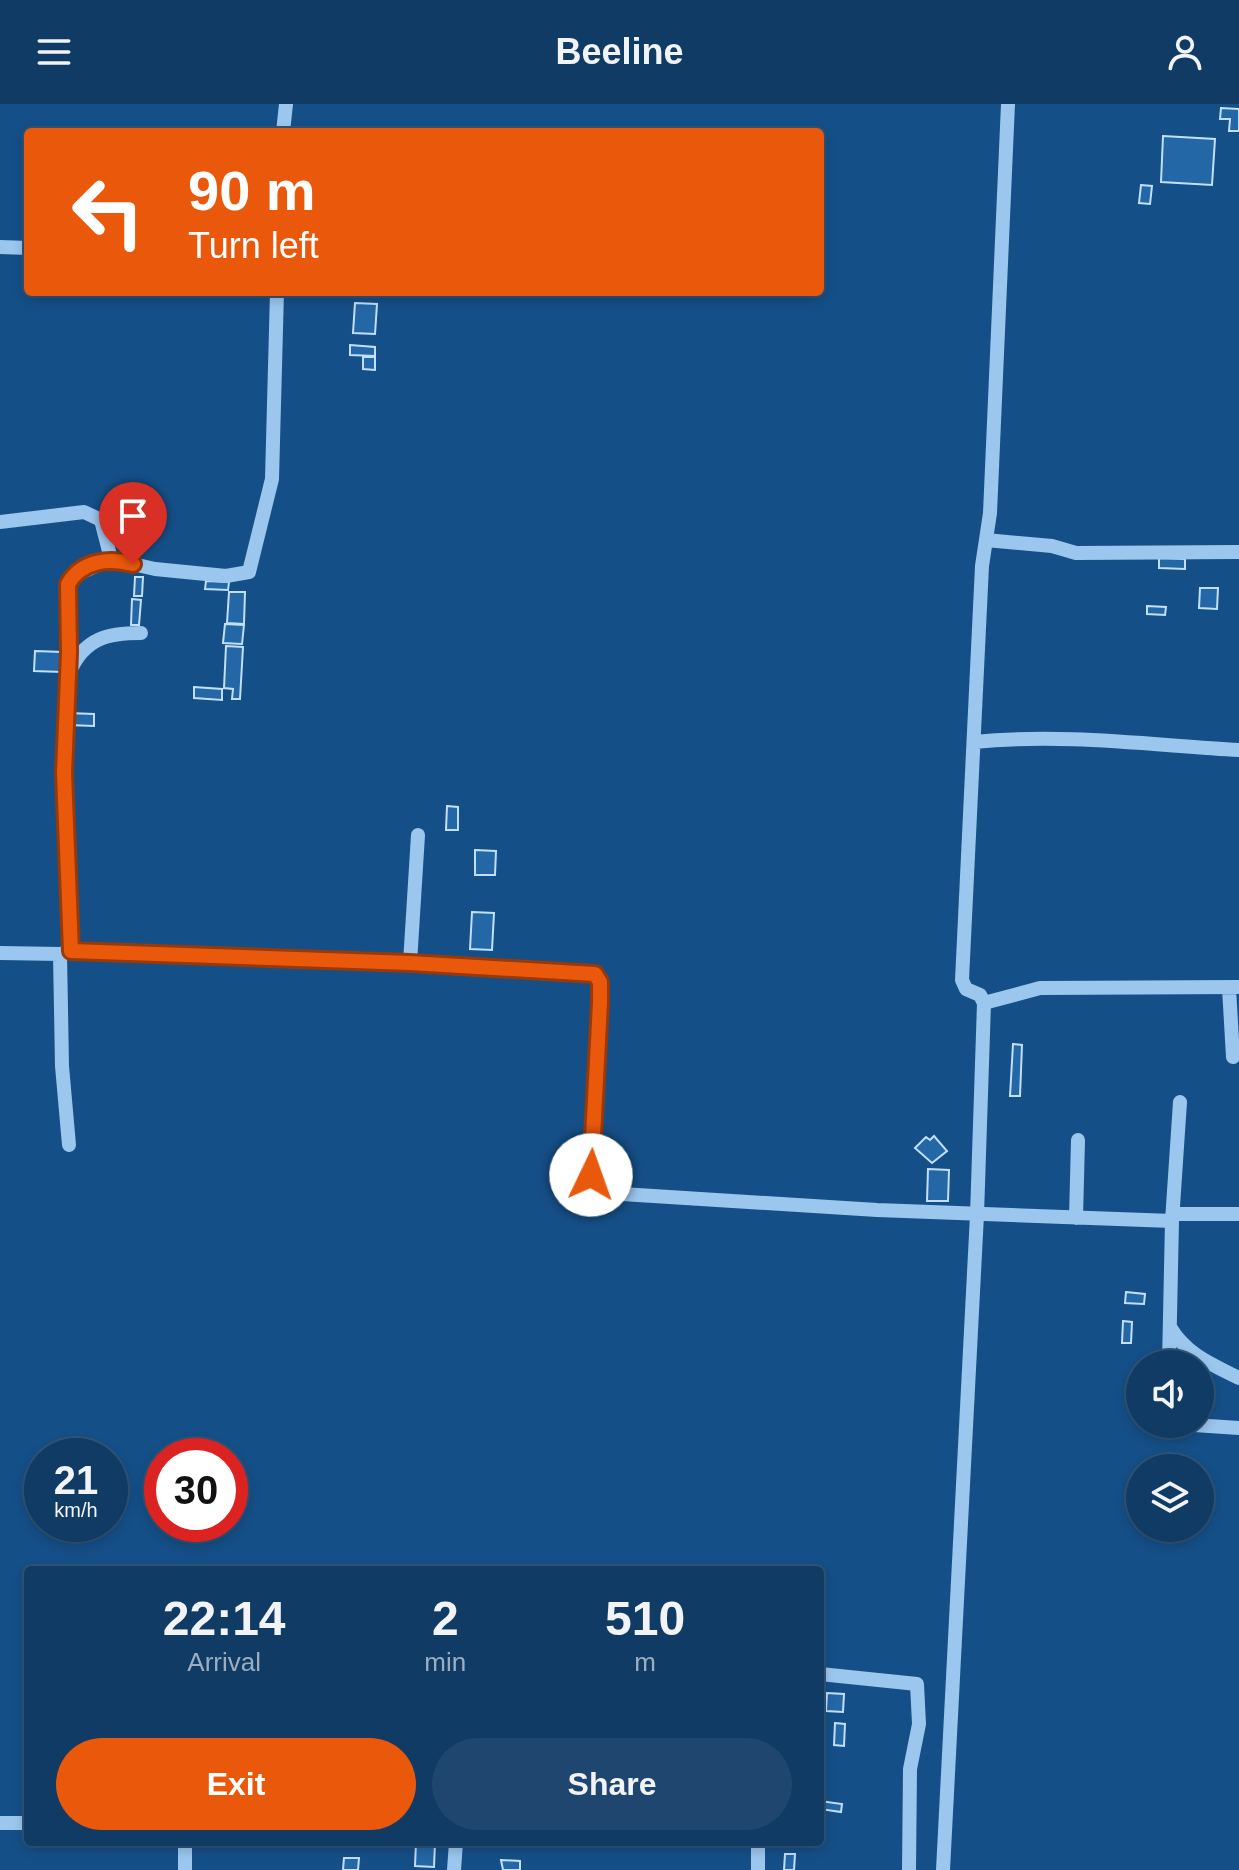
<!DOCTYPE html>
<html lang="en">
<head>
<meta charset="utf-8">
<style>
	:root { --surface:#103b65; --page:#1e466e; --text:#f1f3f6; --muted:#9cadbf; --line:#305579; --accent:#ea580c }
	body { margin:0; font-family:Arial,sans-serif; background:var(--page); color:var(--text); height:100vh; display:flex; flex-direction:column; font-size:30px; white-space:nowrap }
	* { box-sizing:border-box; margin:0 }
	p { font-size:26px; color:var(--muted) }
	.icon { flex:none; width:44px; height:44px; fill:none; stroke:currentColor; stroke-width:2; stroke-linecap:round; stroke-linejoin:round }
	.map { position:relative; flex:1; overflow:hidden }
	.panel { position:absolute; left:24px; top:1462px; width:800px; height:280px; display:flex; flex-direction:column; background:var(--surface); border-radius:8px; box-shadow:0 4px 12px #0003,0 0 0 2px var(--line) }
	.panel>* { flex:none }
	.hud { position:absolute; left:24px; top:24px; width:800px; height:168px; border-radius:8px; box-shadow:0 4px 12px #0003,0 0 0 2px var(--line); background:#ea580c; color:#fff; overflow:hidden }
	.buttons { position:absolute; left:1126px; top:1246px; display:grid; gap:16px }
	.buttons a { display:grid; place-items:center; width:88px; height:88px; border-radius:50%; background:var(--surface); box-shadow:0 4px 12px #0003,0 0 0 2px var(--line); font-size:40px }
	.speed { position:absolute; left:24px; top:1334px; display:flex; gap:16px; font-size:40px; font-weight:700; text-align:center }
	.speed>* { display:grid; place-content:center; width:104px; height:104px; border-radius:50%; background:var(--surface); box-shadow:0 4px 12px #0003,0 0 0 2px var(--line); line-height:1 }
	.speed small { font-size:20px; font-weight:400 }
	.speed .limit { border:12px solid #d22; background:#fff; color:#111 }
	.pin { position:absolute; display:grid; place-items:center; width:68px; height:68px; color:#fff; margin:-82px -34px; border-radius:50% 50% 50% 0; rotate:-45deg; box-shadow:0 0 8px #0007 }
	.pin .icon { rotate:45deg }
	.me { position:absolute; width:88px; margin:-44px; rotate:3deg; stroke-linejoin:round; filter:drop-shadow(0 0 6px #0008) }
	.turn { display:flex; align-items:center; gap:28px; height:168px; padding:0 32px; font-size:36px }
	.turn .icon { width:104px; height:104px; stroke-width:2.5 }
	.turn b { display:block; font-size:56px; line-height:68px }
	.eta { display:flex; justify-content:space-evenly; align-items:center; height:136px; text-align:center }
	.eta b { font-size:48px; font-weight:600; line-height:56px }
	.cta { display:flex; gap:16px; margin-top:auto; padding:16px 32px }
	.cta a { flex:1; height:92px; border-radius:48px; background:var(--accent); color:#fff; font-size:32px; font-weight:600; line-height:92px; text-align:center }
	.cta a+a { background:var(--page); color:var(--text) }
	header { display:flex; justify-content:space-between; align-items:center; height:104px; padding:0 32px; background:var(--surface); font-size:36px; font-weight:600 }
	.map>svg:first-child { display:block }
	.building { fill:#2367a6; stroke:#c1dffb; stroke-width:2 }
	.lines { fill:none; stroke-linecap:round; stroke-linejoin:round }
	.minor { stroke:#9bc6ee; stroke-width:14 }
	.route-casing { stroke:#983908; stroke-width:20 }
	.route { stroke:#ea580c; stroke-width:14 }
</style>
</head>
<body>
<header><svg class="icon" aria-label="menu" viewBox="0 0 24 24"><path d="M4 6h16M4 12h16M4 18h16"/></svg>Beeline<svg class="icon" aria-label="person" viewBox="0 0 24 24"><circle cx="12" cy="8" r="4"/><path d="M4 21q1-7 8-7t8 7"/></svg></header>
<div class="map">
<svg width="1239" height="1766" viewBox="0 0 1239 1766">
	<rect width="100%" height="100%" fill="#154f87"/>
	<path class="building" d="M1221,4L1239,5V27H1229L1230,15H1220Z
		M1163,32L1215,35L1212,81L1161,78Z
		M1141,81L1152,82L1150,100L1139,99Z
		M355,199L377,200L375,230L353,229Z
		M350,241L375,243V252L350,251Z
		M363,253H375V266L363,265Z
		M1159,454L1185,455V465L1159,464Z
		M135,473H143L142,492H134Z
		M206,477L229,478L228,486L205,485Z
		M1200,484H1218L1217,505L1199,504Z
		M229,488H245L244,520L227,519Z
		M132,495L141,496L139,521H131Z
		M1147,502L1166,503L1165,511L1147,510Z
		M225,520L244,521L242,540L223,539Z
		M226,542L243,543L240,595H232L233,585L224,584Z
		M35,547L62,548V568L34,567Z
		M194,583L222,585V596L194,594Z
		M68,609L94,610V622L68,621Z
		M447,702L458,703V726H446Z
		M475,746L496,747L495,771H475Z
		M472,808L494,809L492,846L470,845Z
		M1013,940L1022,941L1020,992H1010Z
		M934,1032L947,1047L932,1059L915,1044L926,1033L930,1036Z
		M928,1065L949,1066L948,1097H927Z
		M1126,1188L1145,1190L1144,1200L1125,1199Z
		M1123,1217L1132,1218L1131,1239H1122Z
		M827,1589L844,1590L843,1608L826,1607Z
		M835,1619L845,1620L844,1642L834,1641Z
		M820,1697L842,1700L841,1708L820,1705Z
		M416,1738L435,1739L434,1763L415,1762Z
		M785,1750H795L794,1766H784Z
		M344,1754H359L358,1766H343Z
		M501,1756L520,1757V1766H503Z"/>
	<g class="lines">
		<path class="minor" d="M283,28L286,0
			M0,143L28,144
			M0,418L84,408L101,416L111,455
			M986,436L1052,442L1076,449L1239,448
			M70,567C85,534 108,529 141,529
			M974,638C1062,629 1151,641 1239,646
			M71,847L64,669L69,548L68,480L73,472L111,455L155,465L226,472L249,468L272,375L277,188
			M0,849L60,850L71,847L410,859L595,870L600,878V899L591,1071L596,1081L606,1089L877,1106L1172,1117
			M60,850L62,962L69,1041
			M410,859L418,731
			M1229,884L1233,953
			M984,899L1040,884L1239,883
			M1173,1110H1239
			M1076,1114L1078,1036
			M1170,1223C1186,1250 1211,1260 1239,1274
			M1169,1260L1172,1117L1180,998
			M1179,1320L1239,1324
			M820,1570L917,1580L919,1620L910,1665L909,1766
			M0,1719H28
			M758,1739V1766
			M185,1766V1738
			M454,1766L456,1738
			M943,1766L977,1111L984,899L980,891L966,885L962,876L982,462L990,409L1008,0"/>
	</g>
	<g class="lines">
		<g class="route-casing">
			<path id="route" d="M133,460C109,454 82,456 68,480L69,548L64,669L71,847L410,859L595,870L600,878V899L591,1071"/>
		</g>
		<use href="#route" class="route"/>
	</g>
</svg>
<div class="buttons">
<a><svg class="icon" aria-label="sound" viewBox="0 0 24 24"><path d="M4 9h4l5-4v14l-5-4H4zM17 9q2 3 0 6"/></svg></a>
<a><svg class="icon" aria-label="layers" viewBox="0 0 24 24"><path d="M12 4l9 5-9 5-9-5zM3 14l9 5 9-5"/></svg></a>
</div>
<div class="speed"><div>21<small>km/h</small></div><div class="limit">30</div></div>
<div class="pin" style="left:133px;top:460px;background:#d93025"><svg class="icon" aria-label="arrive" viewBox="0 0 24 24"><path d="M6 21V4h12l-3 4 3 4H6"/></svg></div>
<svg class="me" style="left:591px;top:1071px" viewBox="-20 -20 40 40"><circle r="19" fill="#fff"/><path d="M0-13L10 11 0 6-10 11z" fill="#ea580c"/></svg>
<div class="hud">
<div class="turn"><svg class="icon" aria-label="left" viewBox="0 0 24 24"><path d="M17 20v-9H6M10 6l-5 5 5 5"/></svg><div><b>90 m</b>Turn left</div></div>
</div>
<section class="panel">
<div class="eta">
<div><b>22:14</b><p>Arrival</p></div>
<div><b>2</b><p>min</p></div>
<div><b>510</b><p>m</p></div>
</div>
<div class="cta"><a>Exit</a><a>Share</a></div>
</section>
</div>
</body>
</html>
